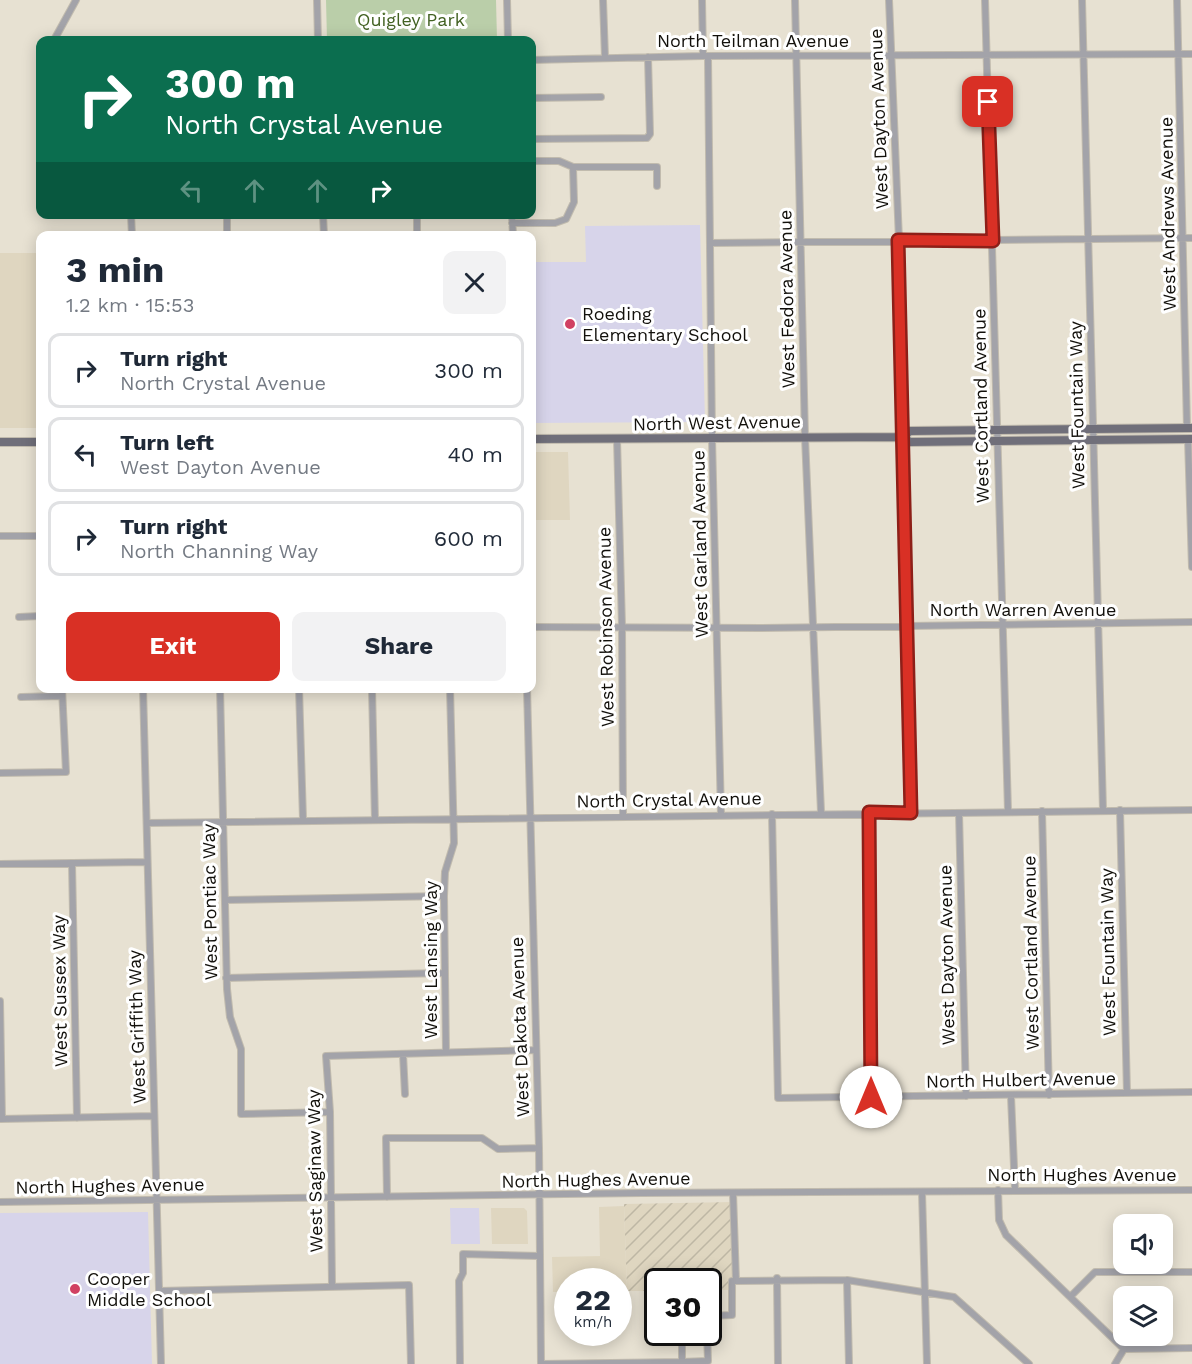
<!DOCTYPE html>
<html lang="en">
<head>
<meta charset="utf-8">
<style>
	:root { --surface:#fff; --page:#f2f2f3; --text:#1f2937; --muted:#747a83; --line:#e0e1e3; --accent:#d93025 }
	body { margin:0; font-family:"Work Sans",sans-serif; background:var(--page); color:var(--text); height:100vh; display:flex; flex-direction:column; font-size:22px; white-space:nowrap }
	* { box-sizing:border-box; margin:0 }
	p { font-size:20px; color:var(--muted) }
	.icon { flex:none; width:33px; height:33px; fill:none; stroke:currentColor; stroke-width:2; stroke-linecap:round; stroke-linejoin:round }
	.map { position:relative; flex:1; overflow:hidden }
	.panel { position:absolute; left:36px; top:231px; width:500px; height:462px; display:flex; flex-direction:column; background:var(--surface); border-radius:12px; box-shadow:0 3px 15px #0003 }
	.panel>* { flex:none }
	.banner { position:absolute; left:36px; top:36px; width:500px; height:183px; border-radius:12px; box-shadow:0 3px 15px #0003; background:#0b6e4f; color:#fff; overflow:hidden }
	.tools { position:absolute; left:1113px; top:1214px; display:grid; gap:12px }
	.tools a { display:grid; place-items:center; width:60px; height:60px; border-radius:12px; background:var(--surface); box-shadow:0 3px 15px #0003; font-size:30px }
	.speed { position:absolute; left:554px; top:1268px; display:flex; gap:12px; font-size:30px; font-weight:700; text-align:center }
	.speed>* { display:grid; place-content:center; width:78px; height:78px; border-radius:50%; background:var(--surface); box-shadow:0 3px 15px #0003; line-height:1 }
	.speed small { font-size:15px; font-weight:400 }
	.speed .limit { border:3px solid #111; border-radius:9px; background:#fff; color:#111 }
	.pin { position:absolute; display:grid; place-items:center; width:51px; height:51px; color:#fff; margin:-26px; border-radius:12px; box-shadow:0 3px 9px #0006 }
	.me { position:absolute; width:66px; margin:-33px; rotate:0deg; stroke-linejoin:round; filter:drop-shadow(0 0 4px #0008) }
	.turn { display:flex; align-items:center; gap:21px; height:126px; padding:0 30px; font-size:27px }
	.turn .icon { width:78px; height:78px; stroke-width:2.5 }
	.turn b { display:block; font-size:42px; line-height:51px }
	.lanes { display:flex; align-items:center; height:57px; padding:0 30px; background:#0003; justify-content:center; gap:30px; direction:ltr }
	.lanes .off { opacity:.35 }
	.round { display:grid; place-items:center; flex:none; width:63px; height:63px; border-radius:12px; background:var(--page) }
	.summary { display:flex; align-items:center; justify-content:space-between; height:102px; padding:0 30px }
	h1 { font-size:36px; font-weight:700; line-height:45px }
	.action { display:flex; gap:12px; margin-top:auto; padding:12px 30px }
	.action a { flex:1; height:69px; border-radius:12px; background:var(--accent); color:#fff; font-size:24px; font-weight:700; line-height:69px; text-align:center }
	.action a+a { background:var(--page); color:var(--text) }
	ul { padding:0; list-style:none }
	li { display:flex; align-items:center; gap:18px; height:75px; margin:0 12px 9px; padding:0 18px; border:3px solid var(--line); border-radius:12px }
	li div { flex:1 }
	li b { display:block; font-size:22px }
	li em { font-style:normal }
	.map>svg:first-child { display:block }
	.built { fill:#dfd6c0 }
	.industrial { fill:url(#industrial-furrows) }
	.education { fill:#d7d4ea }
	.green { fill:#bacea9 }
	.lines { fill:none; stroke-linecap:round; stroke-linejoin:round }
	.minor-casing { stroke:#c1bbae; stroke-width:8 }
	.major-casing { stroke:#c1bbae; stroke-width:10 }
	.minor { stroke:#a3a3a9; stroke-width:6 }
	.major { stroke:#706f7a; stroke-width:8 }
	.route-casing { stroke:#8d1f18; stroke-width:15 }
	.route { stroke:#d93025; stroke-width:10 }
	.poi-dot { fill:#d14162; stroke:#fff; stroke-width:2 }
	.labels { text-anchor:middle; stroke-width:6; stroke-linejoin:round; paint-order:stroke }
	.park-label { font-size:18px; fill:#426122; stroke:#fff }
	.street-label { font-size:18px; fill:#12100b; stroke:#fff }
	.poi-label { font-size:18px; fill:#12100b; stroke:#fff; text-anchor:start }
</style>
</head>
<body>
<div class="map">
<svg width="1192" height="1364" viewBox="0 0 1192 1364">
	<defs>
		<pattern id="industrial-furrows" width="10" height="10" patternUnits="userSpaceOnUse" patternTransform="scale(1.5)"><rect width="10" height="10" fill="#dfd6c0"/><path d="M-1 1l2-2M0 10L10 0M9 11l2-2" fill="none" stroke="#beb7a4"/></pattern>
	</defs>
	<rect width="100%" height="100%" fill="#e7e1d2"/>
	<path class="built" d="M0,253H40V428H0Z
		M531,452H568L570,520H533Z
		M624,1206L627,1291H618V1281H567V1292H553L552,1257L600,1256L599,1207Z
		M491,1208H524L527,1211L528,1244H492Z"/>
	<path class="industrial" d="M734,1202L736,1290H708V1281H657V1291H627L624,1204Z"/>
	<path class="education" d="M700,225L705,422L531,423V262H586L585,226Z
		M450,1208H479L480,1244H451Z
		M148,1212L152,1364H0V1213Z"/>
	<path class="green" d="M326,0H496L497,40H327Z"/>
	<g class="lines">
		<g class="minor-casing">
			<path id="minor" d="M317,0L318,40
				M507,0L508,40
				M603,0L605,57
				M702,0L703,56
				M795,0L805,437L821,812
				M889,0L899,240L911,813
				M985,0L1008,811
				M1082,0L1103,810
				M1177,0L1187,428
				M54,40L76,0
				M708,56L712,438L721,815
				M531,60L703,56L1192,54
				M531,98L601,97
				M531,139L647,138L650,134L648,57
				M531,161H559L573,167H657V186
				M131,214L132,236
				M227,214V236
				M323,214L324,236
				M417,214V236
				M512,214L513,236
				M512,223H555L566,219L574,202L573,167
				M710,243L1192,238
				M617,439L622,626L623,816
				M1188,439L1192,567
				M1,536H40
				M19,617L40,616
				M531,627L762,628L1192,622
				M143,688L161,1364
				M220,688L227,989L230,1017L241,1049V1114L330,1112
				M299,688L303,819
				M372,688L375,820
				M527,688L539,1148L541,1364L682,1362V1332
				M21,697L62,696
				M0,773L66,772L62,688
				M1120,810L1127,1093
				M1042,811L1049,1095
				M869,812L871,1097
				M959,813L966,1096
				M772,814L778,1098L1192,1092
				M147,823L1192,810
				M72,863L77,1118
				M0,864L147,862
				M225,900L444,896
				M226,978L444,973
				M0,1001L2,1119
				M446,1052L444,896L445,872L454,843L450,688
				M403,1054L405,1094
				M1011,1096L1015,1190
				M0,1119L154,1116
				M998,1190L999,1220L1006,1235L1124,1349L1192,1348
				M922,1192L927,1364
				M733,1193L736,1281L847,1280L954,1297L1029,1364
				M387,1197L386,1138H482L498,1149L539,1148
				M0,1202L641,1193L1192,1190
				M777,1278L778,1364
				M847,1280L849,1364
				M332,1285L330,1112L326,1056L535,1050
				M159,1291L409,1285L411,1364
				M1071,1296L1095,1272H1192
				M708,1316L732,1315V1281
				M682,1362L708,1361L707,1332
				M460,1364L459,1281L463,1273V1254L540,1256
				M1115,1364L1124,1349"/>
		</g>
		<g class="major-casing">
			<path id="major" d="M903,437L910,442L1192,439
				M531,439L903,437L910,431L1192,428
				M0,442H40"/>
		</g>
		<use href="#minor" class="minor"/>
		<use href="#major" class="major"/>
	</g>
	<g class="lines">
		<g class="route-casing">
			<path id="route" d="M871,1097L869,812L911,813L898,240L993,241L988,102"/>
		</g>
		<use href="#route" class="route"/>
	</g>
	<g class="poi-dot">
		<circle cx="570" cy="324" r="6"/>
		<circle cx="75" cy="1289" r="6"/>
	</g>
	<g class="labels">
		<g class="park-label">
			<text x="411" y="26">Quigley Park</text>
		</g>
		<g class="street-label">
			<text x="753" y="47">North Teilman Avenue</text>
			<text transform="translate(879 119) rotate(-92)" y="6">West Dayton Avenue</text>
			<text transform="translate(1168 214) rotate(-91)" y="6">West Andrews Avenue</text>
			<text transform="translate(787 299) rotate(-91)" y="6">West Fedora Avenue</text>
			<text transform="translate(1077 405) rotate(-91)" y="6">West Fountain Way</text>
			<text transform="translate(981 406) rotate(-91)" y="6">West Cortland Avenue</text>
			<text transform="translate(717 423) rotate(-1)" y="6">North West Avenue</text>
			<text transform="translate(700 544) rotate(-91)" y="6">West Garland Avenue</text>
			<text x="1023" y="616">North Warren Avenue</text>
			<text transform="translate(606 627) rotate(-91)" y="6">West Robinson Avenue</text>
			<text transform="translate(669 800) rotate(-1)" y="6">North Crystal Avenue</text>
			<text transform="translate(210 902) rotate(-91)" y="6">West Pontiac Way</text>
			<text transform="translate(1108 952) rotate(-91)" y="6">West Fountain Way</text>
			<text transform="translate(1031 953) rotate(-91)" y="6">West Cortland Avenue</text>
			<text transform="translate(947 955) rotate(-91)" y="6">West Dayton Avenue</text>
			<text transform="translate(431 960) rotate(-90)" y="6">West Lansing Way</text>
			<text transform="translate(60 991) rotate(-91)" y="6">West Sussex Way</text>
			<text transform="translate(137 1027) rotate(-92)" y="6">West Griffith Way</text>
			<text transform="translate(520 1027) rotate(-92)" y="6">West Dakota Avenue</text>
			<text transform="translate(1021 1080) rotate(-1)" y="6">North Hulbert Avenue</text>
			<text transform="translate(315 1171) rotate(-91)" y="6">West Saginaw Way</text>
			<text x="1082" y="1181">North Hughes Avenue</text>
			<text transform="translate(596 1180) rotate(-1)" y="6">North Hughes Avenue</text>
			<text transform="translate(110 1186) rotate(-1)" y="6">North Hughes Avenue</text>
		</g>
		<g class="poi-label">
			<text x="582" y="320">Roeding<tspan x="582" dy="21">Elementary School</tspan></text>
			<text x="87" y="1285">Cooper<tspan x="87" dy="21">Middle School</tspan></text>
		</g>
	</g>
</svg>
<div class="tools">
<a><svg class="icon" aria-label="sound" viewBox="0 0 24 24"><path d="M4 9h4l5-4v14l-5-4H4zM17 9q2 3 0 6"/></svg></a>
<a><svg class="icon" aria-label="layers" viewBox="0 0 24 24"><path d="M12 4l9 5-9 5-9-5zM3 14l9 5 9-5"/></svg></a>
</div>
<div class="speed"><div>22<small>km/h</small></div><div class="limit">30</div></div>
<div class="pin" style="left:988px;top:102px;background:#d93025"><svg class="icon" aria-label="arrive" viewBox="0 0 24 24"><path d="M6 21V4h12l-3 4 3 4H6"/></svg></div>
<svg class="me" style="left:871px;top:1097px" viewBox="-20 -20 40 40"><circle r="19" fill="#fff"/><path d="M0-13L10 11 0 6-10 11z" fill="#d93025"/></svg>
<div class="banner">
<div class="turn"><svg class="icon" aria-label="right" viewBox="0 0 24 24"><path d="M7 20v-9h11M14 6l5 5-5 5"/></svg><div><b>300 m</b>North Crystal Avenue</div></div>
<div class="lanes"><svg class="icon off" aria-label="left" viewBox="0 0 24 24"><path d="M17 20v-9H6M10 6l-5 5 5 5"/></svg><svg class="icon off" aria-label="ahead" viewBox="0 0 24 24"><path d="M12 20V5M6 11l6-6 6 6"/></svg><svg class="icon off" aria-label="ahead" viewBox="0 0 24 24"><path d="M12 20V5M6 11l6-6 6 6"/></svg><svg class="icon" aria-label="right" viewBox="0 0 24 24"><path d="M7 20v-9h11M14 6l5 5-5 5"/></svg></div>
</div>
<section class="panel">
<div class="summary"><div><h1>3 min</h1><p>1.2 km · 15:53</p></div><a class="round"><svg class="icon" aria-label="close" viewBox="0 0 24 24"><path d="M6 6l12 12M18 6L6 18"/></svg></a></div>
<ul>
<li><svg class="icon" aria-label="right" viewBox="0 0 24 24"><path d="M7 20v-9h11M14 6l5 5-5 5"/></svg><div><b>Turn right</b><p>North Crystal Avenue</p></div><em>300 m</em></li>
<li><svg class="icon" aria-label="left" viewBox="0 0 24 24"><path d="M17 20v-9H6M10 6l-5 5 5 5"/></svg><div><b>Turn left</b><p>West Dayton Avenue</p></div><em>40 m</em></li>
<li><svg class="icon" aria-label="right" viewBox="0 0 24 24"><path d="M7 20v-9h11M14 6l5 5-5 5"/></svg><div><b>Turn right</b><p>North Channing Way</p></div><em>600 m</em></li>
</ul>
<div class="action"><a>Exit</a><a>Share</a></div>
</section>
</div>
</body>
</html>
